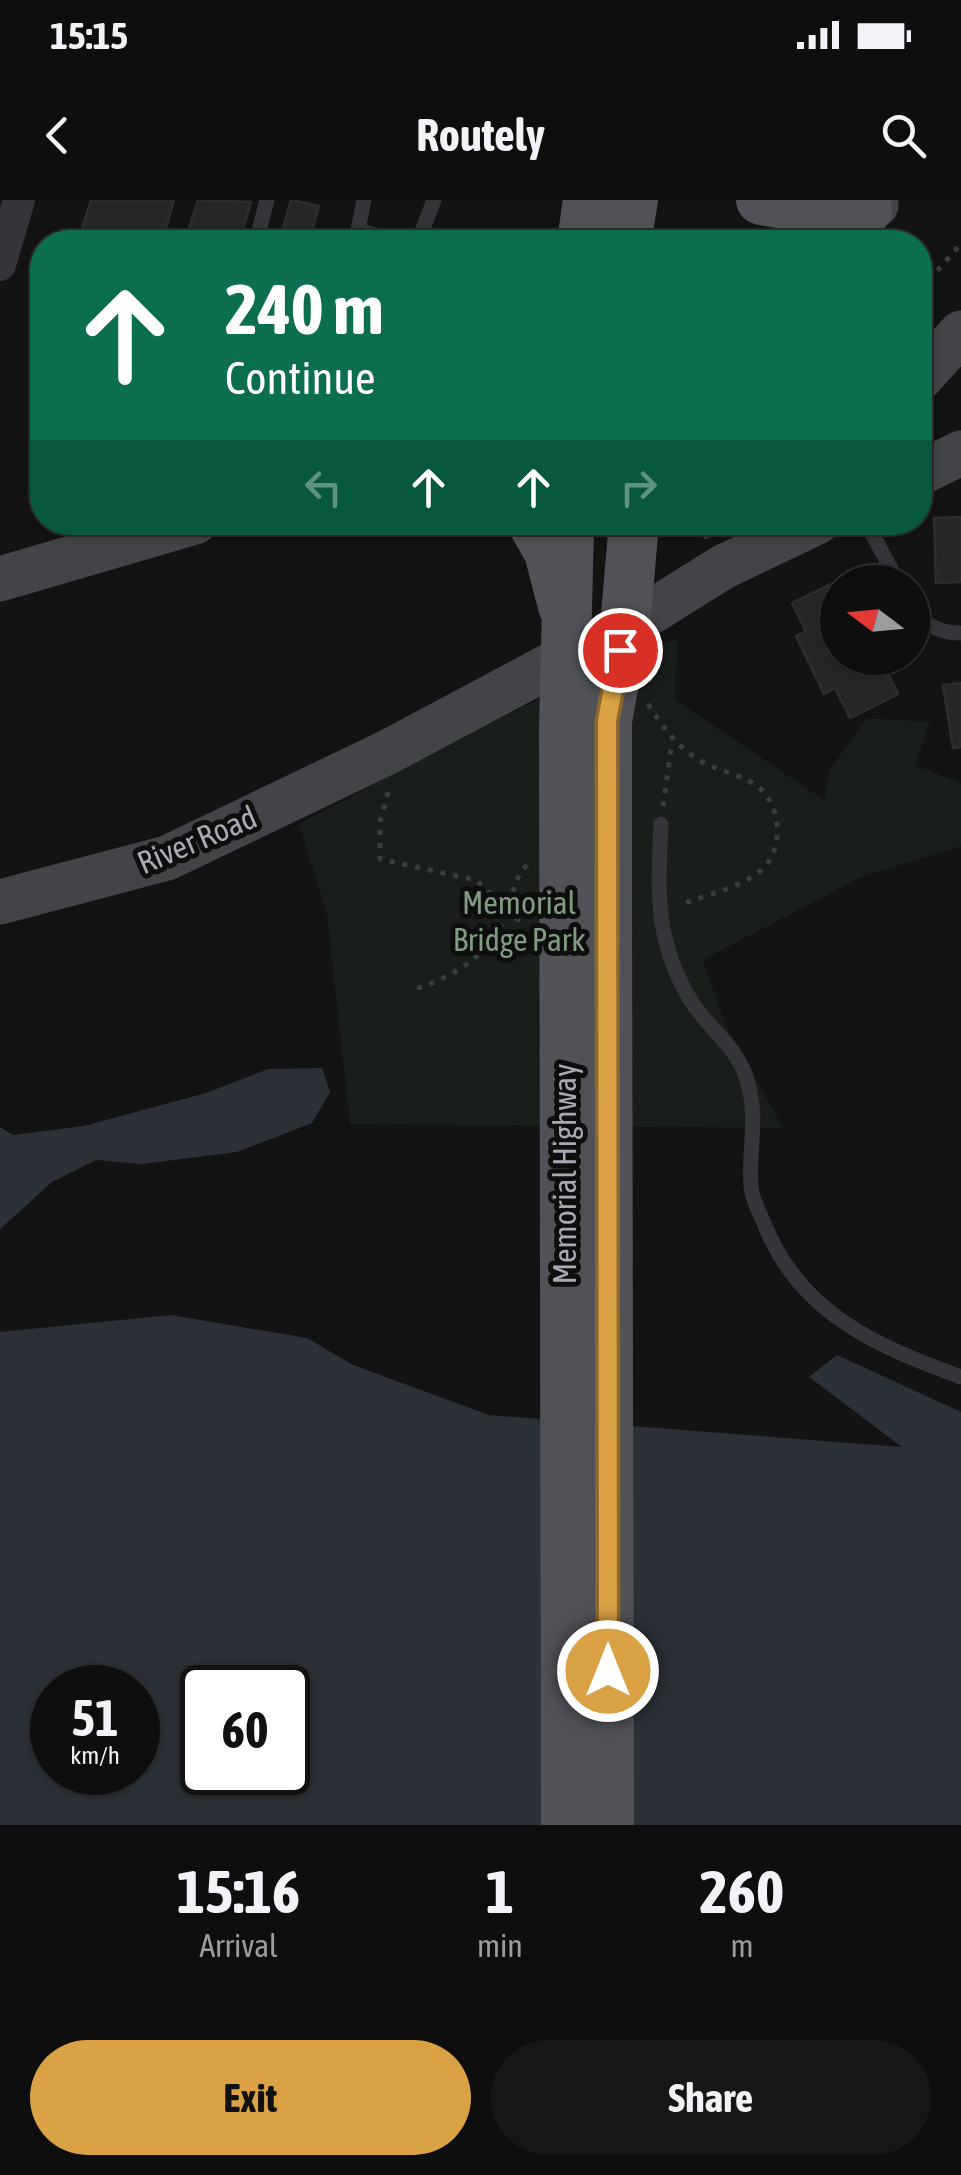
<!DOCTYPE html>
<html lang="en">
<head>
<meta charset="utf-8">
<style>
	:root { --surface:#0e0e0f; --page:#171718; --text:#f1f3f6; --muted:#9b9c9e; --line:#2e2e2f; --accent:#daa245 }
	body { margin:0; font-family:"Asap Condensed",sans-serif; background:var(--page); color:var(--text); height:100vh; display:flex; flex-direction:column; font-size:38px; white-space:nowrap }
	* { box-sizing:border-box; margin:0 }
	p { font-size:32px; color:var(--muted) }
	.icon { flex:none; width:55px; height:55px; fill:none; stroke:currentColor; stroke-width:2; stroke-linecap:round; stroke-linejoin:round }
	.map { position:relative; height:1625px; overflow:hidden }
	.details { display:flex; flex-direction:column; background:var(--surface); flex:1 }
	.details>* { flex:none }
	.top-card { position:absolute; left:30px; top:30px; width:902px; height:305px; border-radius:40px; box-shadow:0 2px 8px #0004,0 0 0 2px var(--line); background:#0b6e4f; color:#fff; overflow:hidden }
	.needle { width:65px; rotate:286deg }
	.controls { position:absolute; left:820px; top:365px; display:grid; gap:20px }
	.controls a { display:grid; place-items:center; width:110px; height:110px; border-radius:50%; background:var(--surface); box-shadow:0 2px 8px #0004,0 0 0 2px var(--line); font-size:50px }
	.speed { position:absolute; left:30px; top:1465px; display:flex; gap:20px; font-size:50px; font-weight:700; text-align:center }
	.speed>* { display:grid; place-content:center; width:130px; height:130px; border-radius:50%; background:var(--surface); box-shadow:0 2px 8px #0004,0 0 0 2px var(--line); line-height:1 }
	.speed small { font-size:25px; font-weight:400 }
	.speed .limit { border:5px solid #111; border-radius:15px; background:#fff; color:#111 }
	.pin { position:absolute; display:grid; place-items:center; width:85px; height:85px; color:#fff; margin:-42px; border:5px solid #fff; border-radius:50%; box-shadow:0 2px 10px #0007 }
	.me { position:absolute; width:110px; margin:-55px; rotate:0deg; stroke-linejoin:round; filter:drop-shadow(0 0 8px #0008) }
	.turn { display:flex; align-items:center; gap:35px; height:210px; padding:0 30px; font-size:45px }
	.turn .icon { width:130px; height:130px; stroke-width:2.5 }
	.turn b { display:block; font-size:70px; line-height:85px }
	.lanes { display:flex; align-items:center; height:95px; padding:0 30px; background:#0003; justify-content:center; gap:50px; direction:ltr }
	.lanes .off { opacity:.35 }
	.eta { display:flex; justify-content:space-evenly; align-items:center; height:170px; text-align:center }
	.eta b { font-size:60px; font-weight:700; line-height:70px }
	.action { display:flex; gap:20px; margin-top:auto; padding:20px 30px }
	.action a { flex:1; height:115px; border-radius:60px; background:var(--accent); color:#111; font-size:40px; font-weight:700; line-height:115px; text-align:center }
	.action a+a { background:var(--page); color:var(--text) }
	.status { display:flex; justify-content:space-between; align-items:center; height:70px; padding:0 50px; background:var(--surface); direction:ltr }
	.status svg { height:28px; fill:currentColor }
	header { display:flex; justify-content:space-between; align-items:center; height:130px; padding:0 30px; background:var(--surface); font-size:45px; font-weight:700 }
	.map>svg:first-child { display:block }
	.green { fill:#1a1e1a }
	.water { fill:#2b3136; fill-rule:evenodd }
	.building { fill:#262628; stroke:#2d2d30; stroke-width:2.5 }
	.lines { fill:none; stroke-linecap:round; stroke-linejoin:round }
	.path { stroke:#3a3c3f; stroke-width:5; stroke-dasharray:5 8; stroke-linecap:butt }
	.lane { stroke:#343539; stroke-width:15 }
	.street { stroke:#343539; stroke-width:32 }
	.secondary { stroke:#424448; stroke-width:45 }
	.primary { stroke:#515257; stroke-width:50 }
	.primary-bridge { stroke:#515257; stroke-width:50 }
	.route-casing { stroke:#8e692d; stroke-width:25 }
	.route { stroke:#daa245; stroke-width:18 }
	.labels { text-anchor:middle; stroke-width:10; stroke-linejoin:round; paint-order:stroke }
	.street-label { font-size:32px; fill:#a6aab3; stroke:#0e0e0f }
	.park-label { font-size:32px; fill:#7f9c80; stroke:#0e0e0f }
</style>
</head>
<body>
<div class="status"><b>15:15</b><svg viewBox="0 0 49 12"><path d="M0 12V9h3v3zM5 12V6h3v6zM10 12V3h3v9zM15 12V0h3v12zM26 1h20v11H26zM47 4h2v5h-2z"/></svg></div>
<header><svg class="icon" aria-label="back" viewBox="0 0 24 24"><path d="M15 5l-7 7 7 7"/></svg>Routely<svg class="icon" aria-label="search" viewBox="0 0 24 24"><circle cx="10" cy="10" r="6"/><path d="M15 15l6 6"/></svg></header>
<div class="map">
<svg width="961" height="1625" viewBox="0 0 961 1625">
	<rect width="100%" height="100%" fill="#131314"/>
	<path class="green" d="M677,438L675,500L824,600L831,568L867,518L930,522L915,565L961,583V646L859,678L703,760L725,824L783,928L350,924L327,713L299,624L503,516Z"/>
	<path class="water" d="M322,868L330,892L312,923L237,952L142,964L96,960L52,982L0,1029V927L13,935L84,926L206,893L268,869Z
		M171,1115L307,1138L353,1165L489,1215L902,1247L809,1177L837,1155L961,1212V1625H0V1132ZM52,1488H138V1572H52ZM202,1488H288V1572H202Z"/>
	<path class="building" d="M91,0H174L162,42H78Z
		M198,0L251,2L239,42H185Z
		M291,0L319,6L309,42H279Z
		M961,317V382L936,383L934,318Z
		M841,379L843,382H838V458H880L898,494L850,518L835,488L824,494L796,436L806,431L792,403Z
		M961,483V547L953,548L943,485Z"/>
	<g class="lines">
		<path class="path" d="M920,90L961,44
			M706,322V339
			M648,504C666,532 682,554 713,567C727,572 744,577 756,585C785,607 785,659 752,677C731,690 703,696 680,705
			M388,592L380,622V659L476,680L517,719L528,722
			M663,606L672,542
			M417,788C458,776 495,750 509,707C514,691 515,676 528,664"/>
		<path class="lane" d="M364,0L358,30L400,42
			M256,42L267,0
			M418,42L434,0
			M866,322L898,382
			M912,409C921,424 944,434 961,433
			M661,624C658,691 654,740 691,801C707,827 734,844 745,874C760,916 748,946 751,987C752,999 759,1012 764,1023C799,1113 876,1146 961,1177"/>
		<path class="street" d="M0,65L19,0"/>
		<path class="secondary" d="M805,42L876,5
			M920,178L961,133
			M920,273L961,253
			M0,379L195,322
			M0,702L167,658L386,553L651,412L723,367L817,322"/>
		<path class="primary" d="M761,0L795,6L867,10
			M582,42L588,0
			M626,42L633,0
			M532,322L549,352L563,406
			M607,521V701"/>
		<path class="primary-bridge" d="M607,521L626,415L634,322
			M607,701L609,1625
			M566,1625L564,527L569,328"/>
	</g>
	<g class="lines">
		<g class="route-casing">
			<path id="route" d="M608,1471L607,521L620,450"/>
		</g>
		<use href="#route" class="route"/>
	</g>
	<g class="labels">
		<g class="street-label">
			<text transform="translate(197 640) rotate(-23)" y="11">River Road</text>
			<text transform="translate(565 974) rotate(-90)" y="11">Memorial Highway</text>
		</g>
		<g class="park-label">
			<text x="519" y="714">Memorial<tspan x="519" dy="37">Bridge Park</tspan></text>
		</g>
	</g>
</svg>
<div class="controls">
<a><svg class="needle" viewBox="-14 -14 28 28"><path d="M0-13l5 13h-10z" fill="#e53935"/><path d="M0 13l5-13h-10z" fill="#9b9c9e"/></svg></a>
</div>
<div class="speed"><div>51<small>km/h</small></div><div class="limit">60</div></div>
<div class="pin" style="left:620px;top:450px;background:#d93025"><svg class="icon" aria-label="arrive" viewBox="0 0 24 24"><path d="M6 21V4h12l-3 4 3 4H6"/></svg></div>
<svg class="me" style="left:608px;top:1471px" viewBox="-20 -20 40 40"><circle r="17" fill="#daa245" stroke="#fff" stroke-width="3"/><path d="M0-11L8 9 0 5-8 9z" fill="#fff"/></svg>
<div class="top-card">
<div class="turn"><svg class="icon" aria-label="ahead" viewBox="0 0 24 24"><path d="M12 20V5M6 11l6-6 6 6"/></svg><div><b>240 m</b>Continue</div></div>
<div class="lanes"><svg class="icon off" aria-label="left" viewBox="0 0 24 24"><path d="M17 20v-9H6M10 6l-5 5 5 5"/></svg><svg class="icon" aria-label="ahead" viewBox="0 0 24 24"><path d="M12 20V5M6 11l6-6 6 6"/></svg><svg class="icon" aria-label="ahead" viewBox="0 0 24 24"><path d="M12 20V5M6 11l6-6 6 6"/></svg><svg class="icon off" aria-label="right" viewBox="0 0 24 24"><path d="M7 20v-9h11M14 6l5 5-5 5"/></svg></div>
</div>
</div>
<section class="details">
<div class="eta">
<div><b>15:16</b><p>Arrival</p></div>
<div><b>1</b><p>min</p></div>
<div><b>260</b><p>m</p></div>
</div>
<div class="action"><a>Exit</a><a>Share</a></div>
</section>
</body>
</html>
